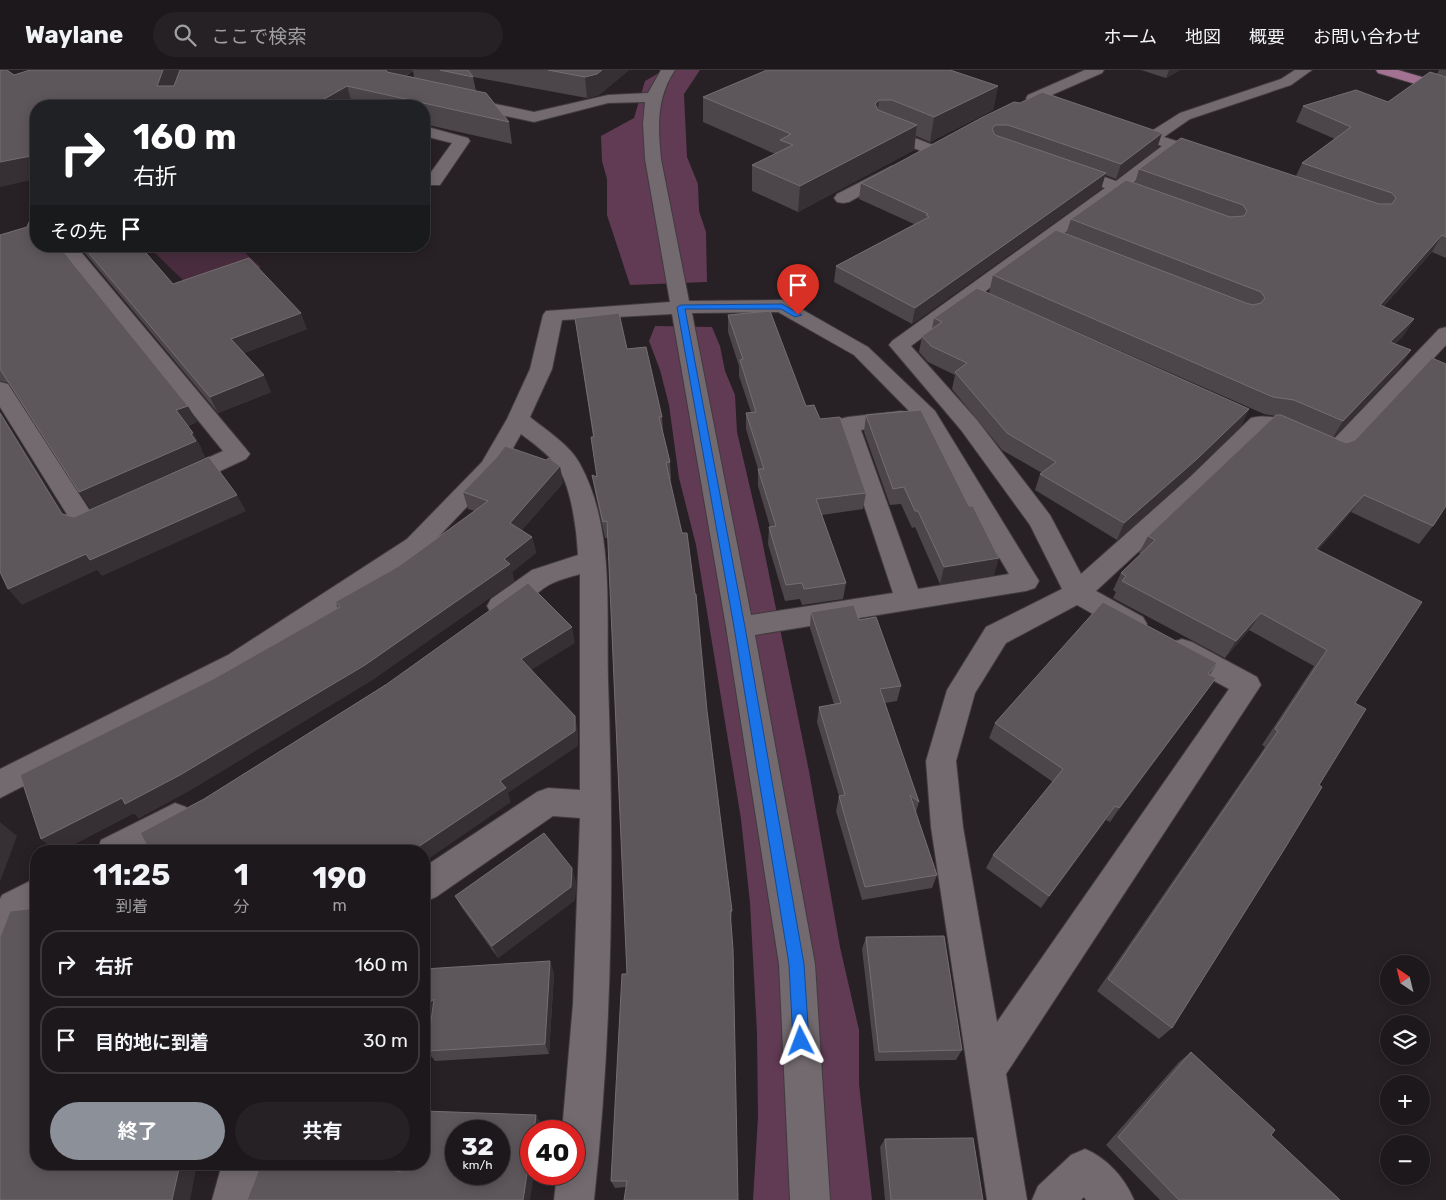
<!DOCTYPE html>
<html lang="ja">
<head>
<meta charset="utf-8">
<style>
	:root { --surface:#1d181b; --page:#252124; --text:#f1f3f6; --muted:#a0a0a3; --line:#3b373a; --accent:#8c9099 }
	body { margin:0; font-family:Rubik,"Noto Sans JP",sans-serif; background:var(--page); color:var(--text); height:100vh; display:flex; flex-direction:column; font-size:19px; white-space:nowrap }
	* { box-sizing:border-box; margin:0 }
	p { font-size:16px; color:var(--muted) }
	.icon { flex:none; width:28px; height:28px; fill:none; stroke:currentColor; stroke-width:2; stroke-linecap:round; stroke-linejoin:round }
	.map { position:relative; flex:1; overflow:hidden }
	.sheet { position:absolute; left:30px; top:775px; width:400px; height:325px; display:flex; flex-direction:column; background:var(--surface); border-radius:20px; box-shadow:0 2px 12px #0003,0 0 0 1px var(--line) }
	.sheet>* { flex:none }
	.banner { position:absolute; left:30px; top:30px; width:400px; height:152px; border-radius:20px; box-shadow:0 2px 12px #0003,0 0 0 1px var(--line); background:#202124; color:#fff; overflow:hidden }
	.needle { width:32px; rotate:325deg }
	.buttons { position:absolute; left:1380px; top:885px; display:grid; gap:10px }
	.buttons a { display:grid; place-items:center; width:50px; height:50px; border-radius:50%; background:var(--surface); box-shadow:0 2px 12px #0003,0 0 0 1px var(--line); font-size:25px }
	.speed { position:absolute; left:445px; top:1050px; display:flex; gap:10px; font-size:25px; font-weight:700; text-align:center }
	.speed>* { display:grid; place-content:center; width:65px; height:65px; border-radius:50%; background:var(--surface); box-shadow:0 2px 12px #0003,0 0 0 1px var(--line); line-height:1 }
	.speed small { font-size:12px; font-weight:400 }
	.speed .limit { border:8px solid #d22; background:#fff; color:#111 }
	.pin { position:absolute; display:grid; place-items:center; width:42px; height:42px; color:#fff; margin:-51px -21px; border-radius:50% 50% 50% 0; rotate:-45deg; box-shadow:0 0 5px #0007 }
	.pin .icon { rotate:45deg }
	.me { position:absolute; width:55px; margin:-28px; rotate:357deg; stroke-linejoin:round; filter:drop-shadow(0 0 4px #0008) }
	.turn { display:flex; align-items:center; gap:18px; height:105px; padding:0 20px; font-size:22px }
	.turn .icon { width:65px; height:65px; stroke-width:2.5 }
	.turn b { display:block; font-size:35px; line-height:42px }
	.then { display:flex; align-items:center; height:48px; padding:0 20px; background:#0003; gap:10px; font-size:19px }
	.eta { display:flex; justify-content:space-evenly; align-items:center; height:85px; text-align:center }
	.eta b { font-size:30px; font-weight:700; line-height:35px }
	.button { display:flex; gap:10px; margin-top:auto; padding:10px 20px }
	.button a { flex:1; height:58px; border-radius:30px; background:var(--accent); color:#fff; font-size:20px; font-weight:700; line-height:58px; text-align:center }
	.button a+a { background:var(--page); color:var(--text) }
	ul { padding:0; list-style:none }
	li { display:flex; align-items:center; gap:15px; height:68px; margin:0 10px 8px; padding:0 10px; border:2px solid var(--line); border-radius:20px }
	li div { flex:1 }
	li b { display:block; font-size:19px }
	li em { font-style:normal }
	header { display:flex; align-items:center; gap:30px; box-sizing:border-box; height:70px; padding:0 25px; background:var(--surface); border-bottom:1px solid var(--line) }
	header strong { font-size:24px }
	nav { display:flex; gap:28px; margin-inline-start:auto; font-size:18px }
	.search { width:350px; height:45px; background:var(--page); display:flex; align-items:center; gap:12px; box-sizing:border-box; padding:0 18px; border-radius:28px; color:var(--muted); font-size:19px }
	.map>svg:first-child { display:block }
	.green { fill:#492d3f }
	.forest { fill:#613b54 }
	.lines { fill:none; stroke-linecap:round; stroke-linejoin:round }
	.minor-casing { stroke:#403b3e; stroke-width:2 }
	.major-casing { stroke:#403b3e; stroke-width:2 }
	.minor { fill:#726a6f; fill-rule:evenodd }
	.major { fill:#a37192; fill-rule:evenodd }
	.wall { fill:#4c464a; fill-rule:evenodd }
	.shaded-wall { fill:#363034 }
	.building { fill:#5d575b; stroke:#746e72; fill-rule:evenodd }
	.route { fill:#1a73e8; stroke:#114b97 }
</style>
</head>
<body>
<header>
<strong>Waylane</strong>
<div class="search"><svg class="icon" aria-label="search" viewBox="0 0 24 24"><circle cx="10" cy="10" r="6"/><path d="M15 15l6 6"/></svg>ここで検索</div>
<nav><a>ホーム</a><a>地図</a><a>概要</a><a>お問い合わせ</a></nav>
</header>
<div class="map">
<svg width="1446" height="1130" viewBox="0 0 1446 1130">
	<rect width="100%" height="100%" fill="#272024"/>
	<path class="green" d="M148,176H237L261,197L195,222Z"/>
	<path class="forest" d="M664,0H700L684,24L687,87L698,114L699,141L706,162L707,212L630,215L607,145V109L602,91L601,66L634,48L645,11Z
		M655,256L712,257L720,276L725,301L735,325L737,362L761,465L809,701L840,877L859,960V1014L872,1130H753L758,1047L757,963L750,833L741,749L696,475L679,408L669,335L660,300L649,271Z"/>
	<g class="lines">
		<g class="minor-casing">
			<path id="minor" d="M661,0H675C656,28 658,57 661,89L689,231L782,230L789,232L868,277L935,341L1039,511L1035,518L1026,521L755,565L815,894L830,1130H790L779,894L726,557L672,244L562,250L552,299L530,347C547,361 570,375 580,394C615,458 606,540 608,610C614,784 613,957 594,1130H554L557,1104H574V1061H562L573,934L580,748L553,746L436,827L424,832V797L537,722L548,718L580,720V504C570,507 558,510 549,515C531,525 513,550 491,543L487,536L491,529L532,500L578,485C577,462 571,413 556,395C547,383 533,373 521,364L499,403L425,481L248,601L0,728V699L228,585L407,469L482,392L507,349L530,299L543,245L546,241L670,232L645,89L643,54L645,32L608,33L534,52L462,37L457,35L454,32L457,29L462,27L534,42L608,25L648,23ZM778,242L854,285L918,350L1009,504L918,519L861,360L909,353L912,348L909,343L901,341L848,347L840,349L837,354L893,523L751,545L692,243Z
				M1085,0H1104L1102,3L1038,31H1028L1026,28L1028,25Z
				M1295,0H1312L1291,15L1190,49L1164,67L1213,83L1215,86L1213,89L1207,91L1176,81L911,276L977,350L1050,445L1081,504L1190,407L1251,348C1279,341 1307,360 1332,371L1439,259L1446,257V275L1343,386L1335,389L1327,386L1271,361H1265L1206,419L1096,521L1143,547L1147,554L1143,561L1133,564L1123,561L1077,535L1006,573L975,623L956,691L963,757L997,952L1229,619L1172,588L1168,580L1172,572L1182,569L1192,572L1257,607L1261,615L1006,1004L1027,1130H987L931,757L926,691L947,620L986,557L1062,519L1030,455L961,360L889,275L892,271L1105,118L1062,104L1060,100L1062,96H1074L1116,111L1162,76L1119,62L1117,59L1119,56L1125,54L1150,62L1180,43L1281,9Z
				M882,55L938,77L940,80L938,83H926L876,63L874,60L876,57Z
				M424,56L468,68L470,71L440,115H424V105H429L452,73L424,66Z
				M892,96L898,97L900,101L898,105L849,132L843,133L837,132L834,128L837,124Z
				M57,176H76L246,379L250,384L246,389L188,416L180,418L172,416L168,410L172,404L223,381Z
				M0,312L8,314L90,441L109,433L118,436L121,442L118,448L94,459L85,462L76,459L0,337Z
				M175,733L186,737L191,747L186,757L143,781H97L101,770Z
				M36,808V842L28,847L12,891L0,896V829L2,825Z
				M1085,1079C1107,1088 1125,1108 1134,1130H1086L1084,1127L1081,1130H1032L1038,1116L1071,1085Z
				M222,1094H262L252,1130H212Z"/>
		</g>
		<g class="major-casing">
			<path id="major" d="M1376,0H1398L1446,14V23L1378,3Z"/>
		</g>
		<use href="#minor" class="minor"/>
		<use href="#major" class="major"/>
	</g>
	<path class="wall" d="M179,0L174,16L180,0H629L599,25L587,28L473,7L476,21L509,52L512,74L424,54V36H36L14,5ZM413,1L414,7L406,6Z
		M1141,0H1180L1166,8Z
		M1439,0H1446V188L1432,182L1383,237L1414,249L1403,266L1395,274L1411,280L1399,298L1333,368L1433,456L1419,474L1351,442L1318,480L1355,633L1319,715L1172,958L1159,969L1097,921L1265,677L1262,675L1314,596L1249,560L1225,588L1113,528L1116,522L1113,520L1121,503L1141,484L1139,483L1148,466L1275,346L1264,344L989,223L993,205L1066,164L1071,149L1135,113L1139,99L1296,106L1302,93L1335,69L1296,52L1303,36L1388,32L1437,4Z
		M998,16L993,40L930,72L916,66L914,80L798,142L752,121V95L775,84L703,52V27Z
		M1020,33L1162,63L1157,78L1116,109L1105,105L1101,119L912,254L834,212L836,196L914,154L859,129L861,113Z
		M27,157L197,352L188,356L193,363L202,380H201L205,387L91,439L9,313L0,311V165Z
		M79,176H140L173,214L307,259L244,283L271,322L218,343Z
		M728,245L806,336L820,349L866,423L863,439L822,445L846,513L843,529L802,535L800,529L785,531L768,474L769,457H770L758,416V399L746,359V343L751,342L739,306V296L728,262Z
		M575,248L627,279L662,347L663,362L670,392L671,409H670L707,641L732,841L731,853L626,1117L615,1118L611,1111L627,904L608,468H605L595,422L592,405L597,407L593,367Z
		M934,248L1249,339L1241,356L1189,406L1117,470L1035,420L1040,404L1042,403L1002,380L952,319L955,305L928,292L919,282L922,266L932,259Z
		M866,345L994,505L940,514L915,457L912,458L901,434L890,435L864,362Z
		M563,413L522,460L532,467L536,483L512,502L514,511L372,610L192,719L139,748L134,743L61,781H56L41,769L215,608L338,538L335,532L399,496L475,441L468,439L463,422Z
		M811,542L859,550L901,616L897,631L885,633L919,732L916,742L937,805L932,818L862,830L836,741L839,726L817,652L819,637L834,634L810,558Z
		M1217,593L1210,605L1205,623L1110,752L1106,750L1041,838L986,798L993,785L1053,712L989,668L995,653Z
		M576,811L575,830L498,888L462,838L455,826Z
		M866,867L962,980L956,990L875,991L862,879Z
		M424,899L554,903L549,984L435,991L427,981L432,947L424,954Z
		M1191,982L1271,1065L1340,1130H1160L1106,1075L1179,992Z
		M885,1069L983,1130H885L880,1077Z"/>
	<path class="shaded-wall" d="M163,0H179L167,36L157,16Z
		M385,0H412L413,1L392,13Z
		M602,0H629L599,25L587,28L585,7Z
		M1169,0H1180L1166,8Z
		M347,16L353,36H312Z
		M998,16L993,40L930,72L934,47Z
		M879,30L876,55L875,34Z
		M917,55L914,80L798,142L800,116Z
		M1162,63L1157,78L1116,109L1121,94Z
		M36,85V109L0,117V92Z
		M1106,103L1101,119L912,254L915,238Z
		M1442,165L1432,182L1369,252L1380,235Z
		M301,243L307,259L239,285L231,269Z
		M1414,249L1403,266L1379,290L1390,272Z
		M1411,280L1399,298L1332,369L1343,351Z
		M264,305L271,322L218,343L210,327Z
		M188,336L197,352L185,357L176,340Z
		M1249,339L1241,356L1189,406L1117,470L1124,453Z
		M0,341L74,460L62,444L0,343Z
		M193,363L202,380H201L205,387L91,439L79,422Z
		M560,396L563,413L514,469L510,453Z
		M237,425L246,441L102,506L97,500L22,535L8,519L86,484Z
		M1364,425L1351,442L1304,496L1316,479Z
		M532,467L536,483L512,502L514,511L372,610L192,719L139,748L134,743L61,781H56L41,769L504,489Z
		M999,488L994,505L940,514L944,497Z
		M1261,543L1249,560L1225,588L1236,571Z
		M572,557L575,573L525,604L521,589Z
		M1216,608L1205,623L1110,752L1119,738Z
		M575,646L578,661V676L508,723L511,732L424,792V781H412L500,711Z
		M1115,736L1106,750L1041,838L1049,826Z
		M0,752L17,766L0,812Z
		M572,798L576,811L575,830L498,888L492,876Z
		M550,891L554,903L549,984L545,974Z
		M434,929L442,940L424,954V937Z
		M536,1045L541,1053L540,1061H534Z
		M531,1078V1104H534L530,1130H523Z
		M180,1094H197L190,1130H172Z"/>
	<path class="building" d="M0,0H7L14,5L30,0H163L157,16H174L180,0H386L387,2L486,23L509,52L347,16L312,36H36V85L0,92Z
		M440,0H468L473,7Z
		M548,0H602L597,4L585,7Z
		M767,0H950L998,16L934,47L892,30H879L875,34L878,40L917,55L800,116L752,95L793,75L780,70L791,64L703,27Z
		M1430,2L1446,7V167L1442,165L1380,235L1414,249L1390,272L1411,280L1343,351L1294,330L1273,327L993,205L1056,160L1246,233L1253,235L1261,233L1265,228L1261,222L1071,149L1126,110L1230,147L1244,146L1247,141L1243,135L1139,99L1181,68L1379,134H1392L1396,128L1392,123L1302,93L1351,57L1303,36L1356,20L1388,32Z
		M1042,22L1162,63L1121,94L1008,55H995L992,59L995,65L1106,103L915,238L836,196L929,147L926,145L928,144L861,113L981,48L1014,32L1020,33Z
		M36,150V176H59L188,336L176,340L193,363L191,364L196,371L79,422L0,299V165L27,157L29,152Z
		M83,176H140L173,214L249,188L301,243L231,269L264,305L210,327Z
		M977,218L1249,339L1197,389L1124,453L1040,404L1056,392L1007,363L955,302L967,293L931,276L922,266L942,252L934,248Z
		M770,241L806,336L814,335L820,349L840,347L866,423L816,429L846,513L804,519L802,513L786,515L769,457L776,456L758,399H764L746,343L756,342L740,290L743,289L728,245Z
		M619,243L627,279L646,277L662,347H659L670,392L666,393L682,463H687L695,524H696L707,641L732,841H730L733,879L738,1130H624L627,1111H611L622,904H627L607,451L603,452L592,405L597,407L591,367H594L575,248Z
		M1432,288L1446,294V436L1433,456L1364,425L1316,479L1422,532L1355,633L1366,639L1319,715L1322,717L1285,778L1172,958L1108,909L1278,661L1275,659L1327,580L1261,543L1236,571L1122,511L1126,506L1121,503L1155,470L1148,466L1276,345H1281L1346,373L1355,370Z
		M921,340L969,436H973L999,488L944,497L918,441H915L904,417L893,419L866,345Z
		M0,343L62,444L74,447L209,387L237,425L90,490L86,484L8,519L0,502Z
		M505,376L546,390L549,388L560,396L510,453L532,467L504,489L510,494L365,595L180,705L125,734L122,728L41,769L20,705L215,608L340,537L335,532L399,496L488,431L463,422L496,388Z
		M528,513L572,557L521,589L575,646V661L500,711L506,718L412,781H150L140,763L204,729L387,614Z
		M1103,532L1217,593L1208,604L1216,608L1119,738L1115,736L1049,826L993,785L1063,699L995,653Z
		M854,535L859,550L876,547L901,616L880,619L919,732L910,725L937,805L865,817L839,726L845,725L819,637L841,633L811,542Z
		M544,763L572,798L571,817L492,876L455,826Z
		M36,838V1094H180L172,1130H0V867L10,841Z
		M944,866L962,980L879,982L866,867Z
		M550,891L545,974L427,981L434,929L424,937V899Z
		M1191,982L1275,1060L1271,1065L1340,1130H1179L1118,1067Z
		M424,1041L536,1045L534,1061H531V1078L523,1130H247L261,1094H353L402,1102L404,1094H424ZM456,1061H499V1104H456Z
		M973,1068L983,1130H891L885,1069Z"/>
	<path class="route" d="M782,234L802,245L795,247L781,239H685L745,557L804,894L809,971L807,977L801,979L796,977L793,971L789,894L734,557L677,237L681,235Z"/>
</svg>
<div class="buttons">
<a><svg class="needle" viewBox="-14 -14 28 28"><path d="M0-13l5 13h-10z" fill="#e53935"/><path d="M0 13l5-13h-10z" fill="#a0a0a3"/></svg></a>
<a><svg class="icon" aria-label="layers" viewBox="0 0 24 24"><path d="M12 4l9 5-9 5-9-5zM3 14l9 5 9-5"/></svg></a>
<a>+</a>
<a>−</a>
</div>
<div class="speed"><div>32<small>km/h</small></div><div class="limit">40</div></div>
<div class="pin" style="left:798px;top:245px;background:#d93025"><svg class="icon" aria-label="arrive" viewBox="0 0 24 24"><path d="M6 21V4h12l-3 4 3 4H6"/></svg></div>
<svg class="me" style="left:801px;top:971px" viewBox="-20 -20 40 40"><path d="M0-17L14 15 0 8-14 15z" fill="#1a73e8" stroke="#fff" stroke-width="4"/></svg>
<div class="banner">
<div class="turn"><svg class="icon" aria-label="right" viewBox="0 0 24 24"><path d="M7 20v-9h11M14 6l5 5-5 5"/></svg><div><b>160 m</b>右折</div></div>
<div class="then">その先<svg class="icon" aria-label="arrive" viewBox="0 0 24 24"><path d="M6 21V4h12l-3 4 3 4H6"/></svg></div>
</div>
<section class="sheet">
<div class="eta">
<div><b>11:25</b><p>到着</p></div>
<div><b>1</b><p>分</p></div>
<div><b>190</b><p>m</p></div>
</div>
<ul>
<li><svg class="icon" aria-label="right" viewBox="0 0 24 24"><path d="M7 20v-9h11M14 6l5 5-5 5"/></svg><div><b>右折</b></div><em>160 m</em></li>
<li><svg class="icon" aria-label="arrive" viewBox="0 0 24 24"><path d="M6 21V4h12l-3 4 3 4H6"/></svg><div><b>目的地に到着</b></div><em>30 m</em></li>
</ul>
<div class="button"><a>終了</a><a>共有</a></div>
</section>
</div>
</body>
</html>
